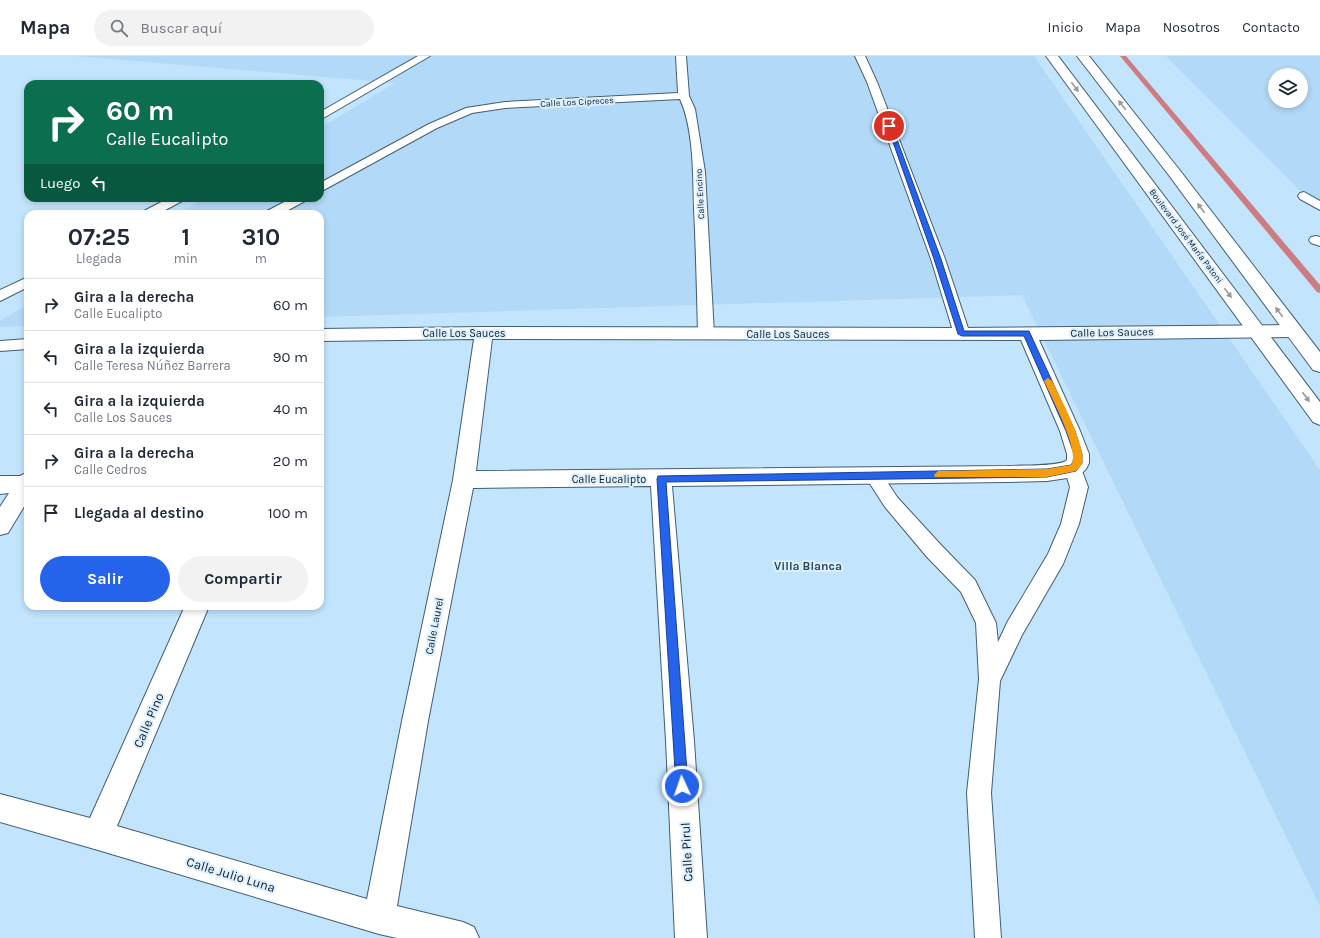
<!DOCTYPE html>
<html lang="es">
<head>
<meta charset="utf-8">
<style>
	:root { --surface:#fff; --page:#f2f2f3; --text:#1f2937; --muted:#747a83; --line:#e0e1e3; --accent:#2563eb }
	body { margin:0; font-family:Karla,sans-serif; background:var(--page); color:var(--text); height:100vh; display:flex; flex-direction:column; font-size:15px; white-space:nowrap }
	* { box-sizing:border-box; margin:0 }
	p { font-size:13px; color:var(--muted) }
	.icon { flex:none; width:22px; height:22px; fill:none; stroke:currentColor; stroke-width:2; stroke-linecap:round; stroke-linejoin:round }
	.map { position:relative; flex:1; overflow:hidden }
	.panel { position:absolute; left:24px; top:154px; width:300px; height:400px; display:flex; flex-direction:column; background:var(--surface); border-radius:12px; box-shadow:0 2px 6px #0003 }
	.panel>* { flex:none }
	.guide { position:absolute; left:24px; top:24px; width:300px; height:122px; border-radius:12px; box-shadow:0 2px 6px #0003; background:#0b6e4f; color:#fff; overflow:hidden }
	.buttons { position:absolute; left:1268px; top:12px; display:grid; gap:8px }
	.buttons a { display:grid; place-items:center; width:40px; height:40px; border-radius:50%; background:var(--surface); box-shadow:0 2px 6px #0003; font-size:20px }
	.pin { position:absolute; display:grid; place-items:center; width:34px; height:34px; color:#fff; margin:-17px; border:2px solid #fff; border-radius:50%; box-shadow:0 1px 4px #0007 }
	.me { position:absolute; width:44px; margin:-22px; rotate:357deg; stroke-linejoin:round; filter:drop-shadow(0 0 3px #0008) }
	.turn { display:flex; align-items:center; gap:14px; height:84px; padding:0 16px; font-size:18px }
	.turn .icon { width:52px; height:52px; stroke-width:2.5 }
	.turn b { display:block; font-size:28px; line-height:34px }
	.then { display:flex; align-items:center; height:38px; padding:0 16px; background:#0003; gap:8px; font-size:15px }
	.eta { display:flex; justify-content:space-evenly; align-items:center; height:68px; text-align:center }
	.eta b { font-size:24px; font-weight:700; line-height:28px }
	.button { display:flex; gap:8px; margin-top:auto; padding:8px 16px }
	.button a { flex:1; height:46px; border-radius:24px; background:var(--accent); color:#fff; font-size:16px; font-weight:700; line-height:46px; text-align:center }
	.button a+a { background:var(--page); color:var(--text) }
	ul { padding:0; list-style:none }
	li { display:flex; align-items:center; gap:12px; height:52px; padding:0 16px; border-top:1px solid var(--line) }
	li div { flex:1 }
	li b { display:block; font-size:15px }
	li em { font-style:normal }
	header { display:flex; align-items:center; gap:24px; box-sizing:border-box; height:56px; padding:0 20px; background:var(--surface); border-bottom:1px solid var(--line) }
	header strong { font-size:19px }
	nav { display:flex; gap:22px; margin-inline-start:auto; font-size:14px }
	.search { width:280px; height:36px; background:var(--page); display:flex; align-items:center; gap:10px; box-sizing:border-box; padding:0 14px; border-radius:22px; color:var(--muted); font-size:15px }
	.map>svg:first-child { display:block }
	.built { fill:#b3d9f8; fill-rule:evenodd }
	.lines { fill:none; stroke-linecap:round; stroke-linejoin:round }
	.stream { fill:#cd7d81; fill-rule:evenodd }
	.lane-casing { stroke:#415e73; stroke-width:2 }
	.street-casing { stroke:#415e73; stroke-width:2 }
	.secondary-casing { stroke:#415e73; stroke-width:2 }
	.lane { fill:#fff; fill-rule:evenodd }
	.street { fill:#fff; fill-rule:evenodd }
	.secondary { fill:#fff; fill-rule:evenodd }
	.oneway { fill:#949a9e }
	.route { fill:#2563eb; stroke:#184099 }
	.slow { fill:#f59e0b }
	.labels { text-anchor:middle; stroke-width:4; stroke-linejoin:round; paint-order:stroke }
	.far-street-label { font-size:9px; fill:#121e27; stroke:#dbefff }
	.street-label { font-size:11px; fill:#121e27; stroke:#dbefff }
	.neighbourhood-label { font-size:12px; font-weight:bold; fill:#2b475c; stroke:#dbefff }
	.near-street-label { font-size:13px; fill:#121e27; stroke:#dbefff }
</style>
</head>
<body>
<header>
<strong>Mapa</strong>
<div class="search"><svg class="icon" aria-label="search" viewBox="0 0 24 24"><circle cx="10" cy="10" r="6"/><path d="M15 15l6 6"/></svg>Buscar aquí</div>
<nav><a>Inicio</a><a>Mapa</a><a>Nosotros</a><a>Contacto</a></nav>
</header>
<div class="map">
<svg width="1320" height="882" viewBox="0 0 1320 882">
	<rect width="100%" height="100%" fill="#c3e4fd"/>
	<path class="built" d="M75,0H1034L1320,414V850L1022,239L320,261V158H178L205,142H320V72L395,27Z
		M1166,0H1320V155ZM1275,19H1301V45H1275Z
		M28,248V270L0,271V265Z"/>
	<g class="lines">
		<path class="stream" d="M1120,0H1126L1320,229V237L1317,236Z"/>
		<g class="lane-casing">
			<path id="lane" d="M418,0H430L320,64V56Z
				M676,0H686L689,40L695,53L705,116L714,278L711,282L706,283L701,282L698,278C697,236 696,194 694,152C693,119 694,74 680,43L505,52L472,57L437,72L320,136V127L429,68L466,52L505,46L678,37Z
				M855,0H865L877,26L945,203L970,278L967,282L962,283L957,282L954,278L931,203L867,26Z
				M1304,136L1320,145V154L1300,143L1298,140L1300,137Z
				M169,142H184L182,145L158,158H143L144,155Z
				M292,142H307L305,145L281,158H266L267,155Z
				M1316,180L1320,181V190L1311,187L1309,184L1311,181Z
				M28,221V231L0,245V234Z
				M28,283V293L0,295V285Z
				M1073,405L1079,407L1088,431L1079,468L1063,508L1022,579L1000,625L991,737L1001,882H975L967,737L979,623L976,567L961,536L927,501L885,451L865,420L868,415L874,413L880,415L897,441L941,489L975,524L996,567L998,586L1008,565L1048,498L1061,468L1070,431L1064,412L1067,407Z"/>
		</g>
		<g class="street-casing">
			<path id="street" d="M1294,269L1300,271L1303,275L1300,279L1294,281L1039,284L1080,375L1089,398V407L1086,413L1081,418L1074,421L1047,425L1007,426L672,430L694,685L707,882H675L666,685L651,430L473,432L428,665L397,850L463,866L474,871L479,882H397L379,878L98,794L0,766V738L90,762L185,550H209L117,770L367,843L402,665L453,424L474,283L320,285V273L484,271L962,272ZM492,283L1021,284L1060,375L1067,398V404C1060,411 1019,409 1007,410L476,415Z
				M28,416V444L8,477L0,479V451L9,437L0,438V420H20Z"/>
		</g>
		<g class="secondary-casing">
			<path id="secondary" d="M1046,0H1058L1320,346V369L1313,366Z
				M1077,0H1089L1178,112L1320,296V316L1313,314L1168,118Z"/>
		</g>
		<use href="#lane" class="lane"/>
		<use href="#street" class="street"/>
		<use href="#secondary" class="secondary"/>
	</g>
	<defs><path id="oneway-solid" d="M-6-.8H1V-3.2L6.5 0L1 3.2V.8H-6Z"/></defs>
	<g class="oneway">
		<use href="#oneway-solid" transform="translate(1075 31) rotate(53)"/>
		<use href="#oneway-solid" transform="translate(1122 49) rotate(-128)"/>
		<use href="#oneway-solid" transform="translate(1201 152) rotate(-127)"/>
		<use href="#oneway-solid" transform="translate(1228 237) rotate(53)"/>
		<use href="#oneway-solid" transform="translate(1279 256) rotate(-127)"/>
		<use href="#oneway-solid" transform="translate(1306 341) rotate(54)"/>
	</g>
	<path class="route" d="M887,69L892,70L941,203L964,275H1029L1075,375L1082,398V407L1076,415L1047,421L666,426L688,730L686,735L682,736L678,735L676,730L657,423L658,420L1047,413L1071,409L1073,406L1074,398L1066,375L1024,280H962L958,278L934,203Z"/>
	<path class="slow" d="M1048,322L1052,325C1060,341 1087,392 1082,407C1081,410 1078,413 1076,415L1047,421H935L934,419L938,415L1047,413L1071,409C1081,397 1051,340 1044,325Z"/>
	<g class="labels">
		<g class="far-street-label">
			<text transform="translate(577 46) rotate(-3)" y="3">Calle Los Cipreces</text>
			<text transform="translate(700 138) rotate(-93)" y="3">Calle Encino</text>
			<text transform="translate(1186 180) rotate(53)" y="3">Boulevard José María Patoni</text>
		</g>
		<g class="street-label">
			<text transform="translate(1112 276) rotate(-1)" y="4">Calle Los Sauces</text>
			<text x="464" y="281">Calle Los Sauces</text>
			<text x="788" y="282">Calle Los Sauces</text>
			<text x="609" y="427">Calle Eucalipto</text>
			<text transform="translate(434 570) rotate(-79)" y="4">Calle Laurel</text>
		</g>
		<g class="neighbourhood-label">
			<text x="808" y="514">Villa Blanca</text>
		</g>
		<g class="near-street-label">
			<text transform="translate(148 664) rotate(-67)" y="5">Calle Pino</text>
			<text transform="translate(686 796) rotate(-93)" y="5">Calle Pirul</text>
			<text transform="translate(231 818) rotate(17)" y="5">Calle Julio Luna</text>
		</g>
	</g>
</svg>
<div class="buttons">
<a><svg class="icon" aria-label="layers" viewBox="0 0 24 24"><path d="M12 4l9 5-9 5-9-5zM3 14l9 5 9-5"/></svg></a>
</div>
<div class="pin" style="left:889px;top:70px;background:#d93025"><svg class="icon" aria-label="arrive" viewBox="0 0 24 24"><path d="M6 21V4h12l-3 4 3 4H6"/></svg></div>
<svg class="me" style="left:682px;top:730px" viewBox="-20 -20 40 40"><circle r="17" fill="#2563eb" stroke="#fff" stroke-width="3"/><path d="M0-11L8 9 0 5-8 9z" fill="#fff"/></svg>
<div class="guide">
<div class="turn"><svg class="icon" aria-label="right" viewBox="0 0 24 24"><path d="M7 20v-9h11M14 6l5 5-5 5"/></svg><div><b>60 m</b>Calle Eucalipto</div></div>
<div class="then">Luego<svg class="icon" aria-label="left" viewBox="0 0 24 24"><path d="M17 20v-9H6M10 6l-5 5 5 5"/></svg></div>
</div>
<section class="panel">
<div class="eta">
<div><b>07:25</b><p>Llegada</p></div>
<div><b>1</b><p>min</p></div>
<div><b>310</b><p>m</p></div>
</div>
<ul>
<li><svg class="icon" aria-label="right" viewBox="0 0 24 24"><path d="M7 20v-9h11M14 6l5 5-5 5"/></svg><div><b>Gira a la derecha</b><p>Calle Eucalipto</p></div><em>60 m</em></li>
<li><svg class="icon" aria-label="left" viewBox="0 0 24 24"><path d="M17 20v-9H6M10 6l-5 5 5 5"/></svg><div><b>Gira a la izquierda</b><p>Calle Teresa Núñez Barrera</p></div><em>90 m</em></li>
<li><svg class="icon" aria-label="left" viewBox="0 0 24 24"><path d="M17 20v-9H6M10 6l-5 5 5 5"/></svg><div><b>Gira a la izquierda</b><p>Calle Los Sauces</p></div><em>40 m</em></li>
<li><svg class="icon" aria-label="right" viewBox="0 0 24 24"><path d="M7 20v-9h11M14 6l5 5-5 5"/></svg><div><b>Gira a la derecha</b><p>Calle Cedros</p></div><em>20 m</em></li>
<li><svg class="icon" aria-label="arrive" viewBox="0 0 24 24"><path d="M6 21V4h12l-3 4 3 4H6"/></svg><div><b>Llegada al destino</b></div><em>100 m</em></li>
</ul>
<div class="button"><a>Salir</a><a>Compartir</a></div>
</section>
</div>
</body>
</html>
